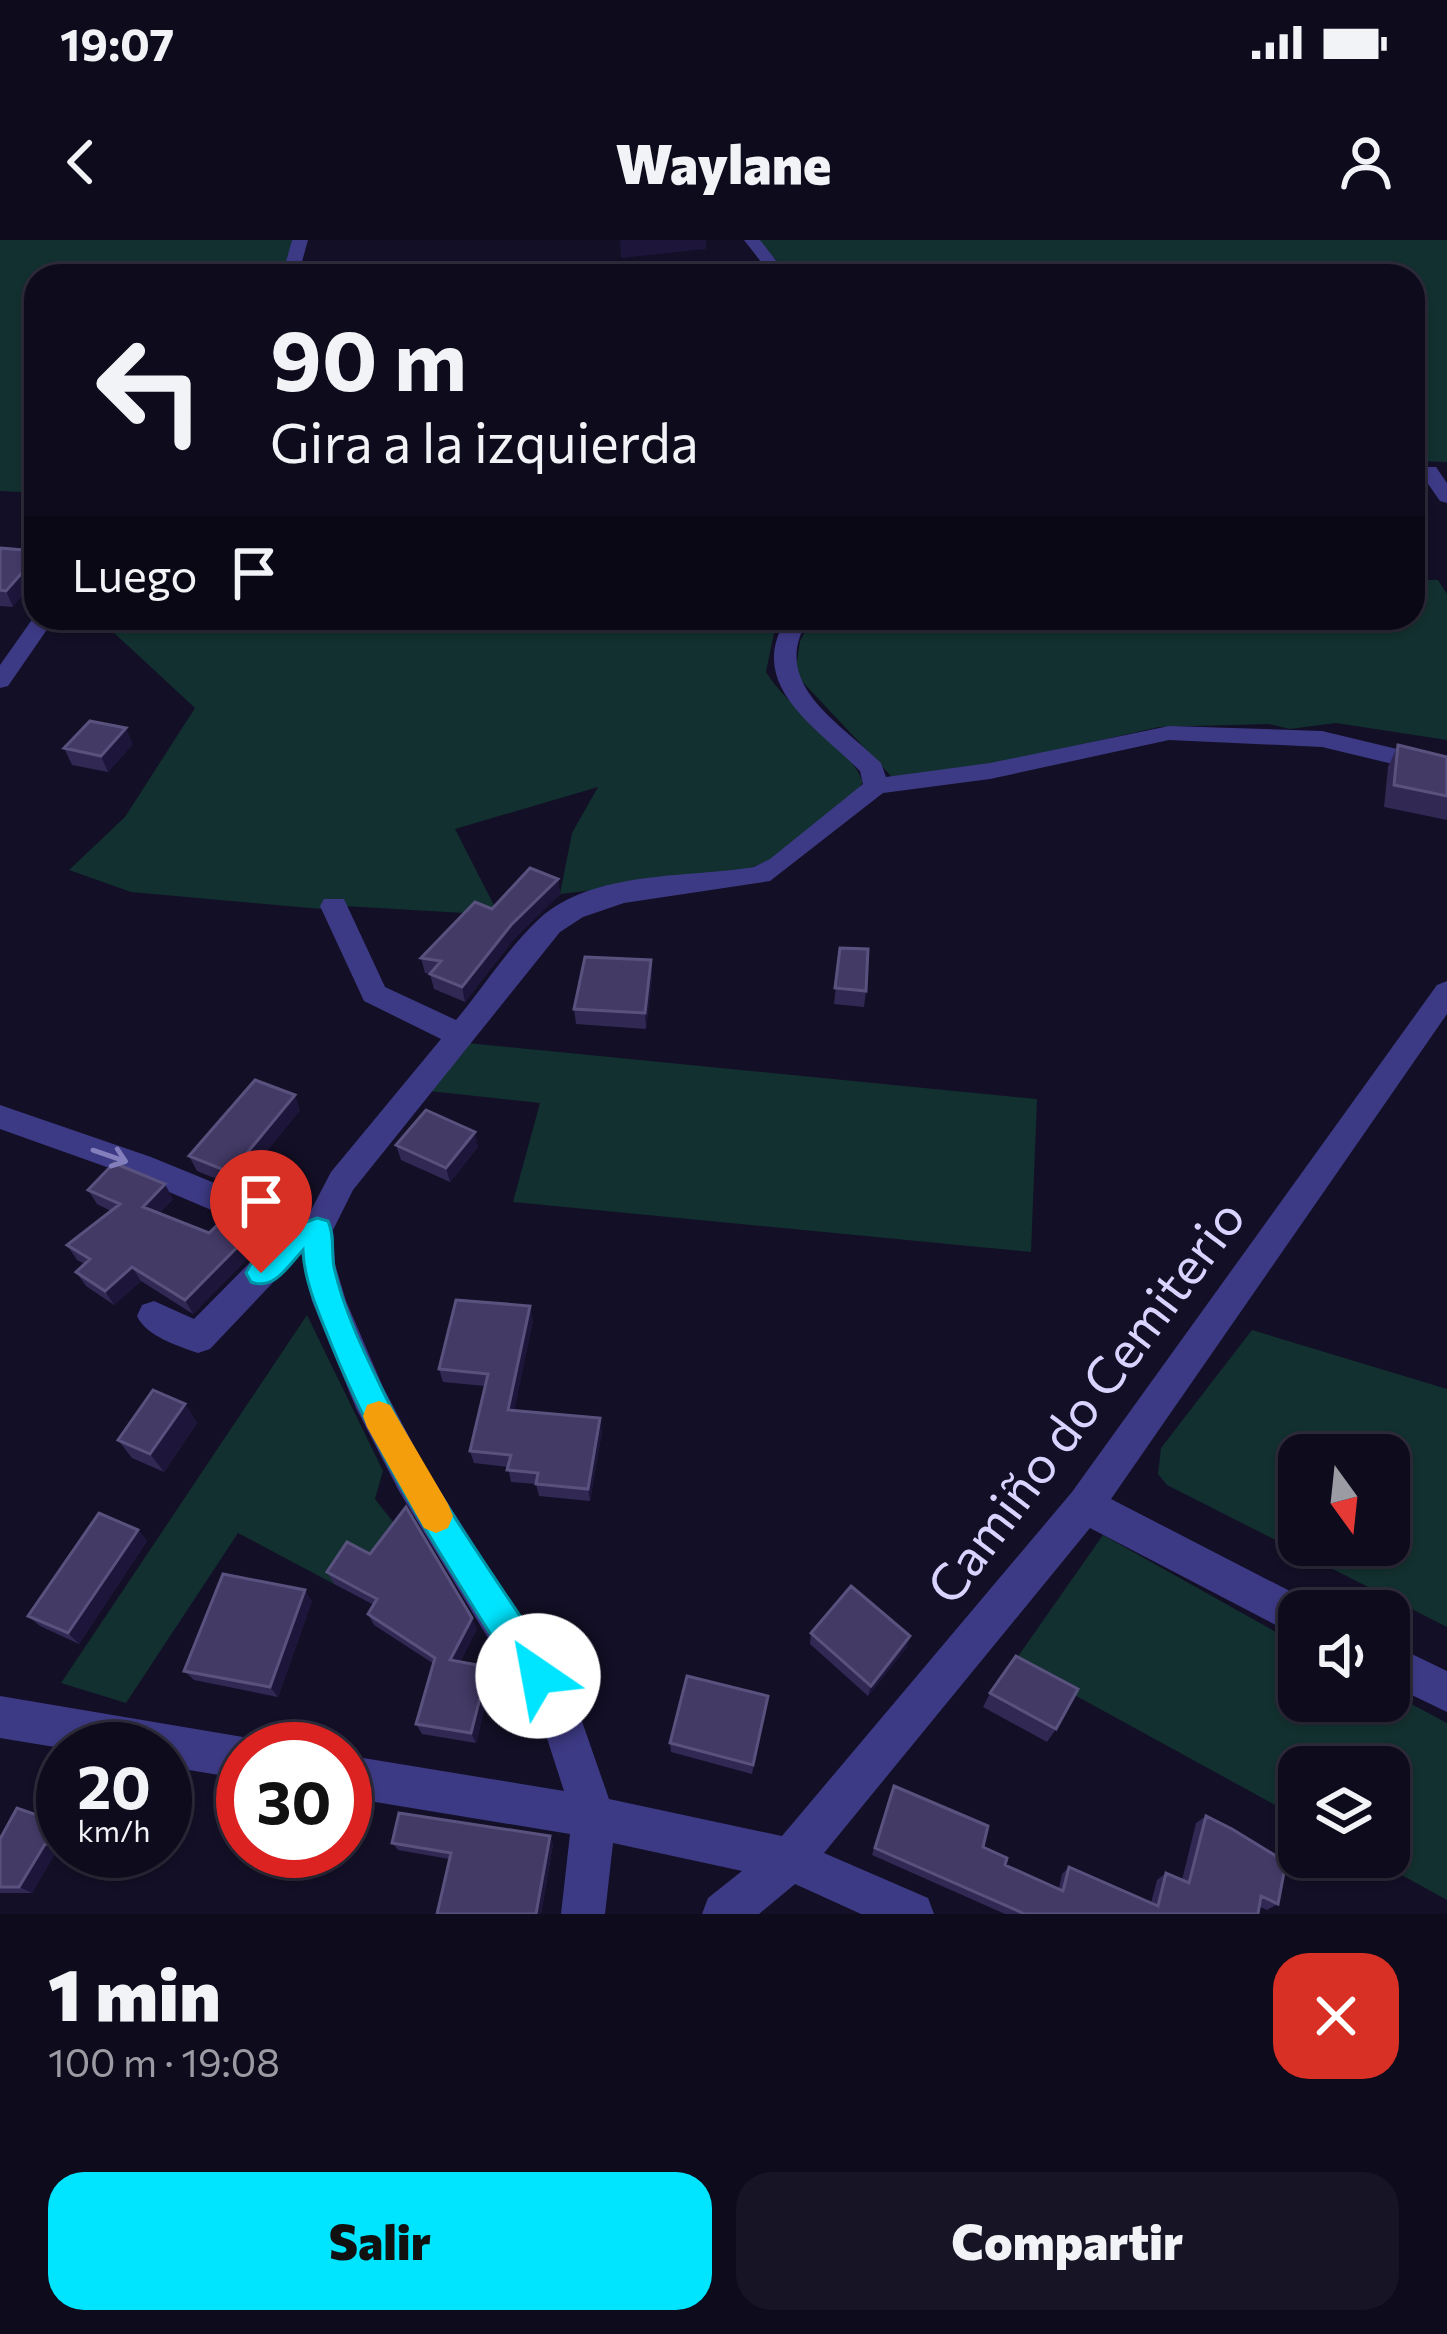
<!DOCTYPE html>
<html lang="es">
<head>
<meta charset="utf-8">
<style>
	:root { --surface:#0e0b1c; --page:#171425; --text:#f1f3f6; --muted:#9b9ba3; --line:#2e2b3b; --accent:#00e5ff }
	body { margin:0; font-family:Commissioner,sans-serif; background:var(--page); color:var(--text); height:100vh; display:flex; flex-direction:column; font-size:45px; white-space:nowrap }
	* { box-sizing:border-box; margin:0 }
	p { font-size:39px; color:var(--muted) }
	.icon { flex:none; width:66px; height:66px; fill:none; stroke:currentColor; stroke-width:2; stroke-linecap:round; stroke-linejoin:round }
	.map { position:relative; height:1674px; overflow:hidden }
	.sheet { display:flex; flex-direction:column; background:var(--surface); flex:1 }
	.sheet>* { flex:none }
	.banner { position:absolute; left:24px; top:24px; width:1401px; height:366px; border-radius:36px; box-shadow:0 3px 9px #0004,0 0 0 3px var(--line); background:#0e0b1c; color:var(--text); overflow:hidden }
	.needle { width:78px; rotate:165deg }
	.buttons { position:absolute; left:1278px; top:1194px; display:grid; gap:24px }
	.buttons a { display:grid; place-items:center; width:132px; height:132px; border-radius:24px; background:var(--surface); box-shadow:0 3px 9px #0004,0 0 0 3px var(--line); font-size:60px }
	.speed { position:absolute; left:36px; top:1482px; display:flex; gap:24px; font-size:60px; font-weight:700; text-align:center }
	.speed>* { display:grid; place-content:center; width:156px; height:156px; border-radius:50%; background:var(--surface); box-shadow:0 3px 9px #0004,0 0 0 3px var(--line); line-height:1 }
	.speed small { font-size:30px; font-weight:400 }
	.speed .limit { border:18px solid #d22; background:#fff; color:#111 }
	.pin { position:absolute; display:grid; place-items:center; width:102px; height:102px; color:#fff; margin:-123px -51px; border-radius:50% 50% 50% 0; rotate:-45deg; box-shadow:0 0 12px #0007 }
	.pin .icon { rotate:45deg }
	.me { position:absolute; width:132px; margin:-66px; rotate:327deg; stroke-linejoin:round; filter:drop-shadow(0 0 9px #0008) }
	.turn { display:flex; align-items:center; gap:42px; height:252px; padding:0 48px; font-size:54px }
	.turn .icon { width:156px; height:156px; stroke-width:2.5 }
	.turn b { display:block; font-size:84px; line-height:102px }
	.then { display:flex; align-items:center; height:114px; padding:0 48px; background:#0003; gap:24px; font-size:45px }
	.round { display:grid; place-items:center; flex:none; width:126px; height:126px; border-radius:36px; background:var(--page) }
	.headline { display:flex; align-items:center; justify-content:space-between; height:204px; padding:0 48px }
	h1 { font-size:72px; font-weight:800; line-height:90px }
	.action { display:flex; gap:24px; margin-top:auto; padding:24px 48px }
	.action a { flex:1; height:138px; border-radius:36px; background:var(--accent); color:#111; font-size:48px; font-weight:800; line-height:138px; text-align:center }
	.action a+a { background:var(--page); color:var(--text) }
	.status { display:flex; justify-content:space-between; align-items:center; height:84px; padding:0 60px; background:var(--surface); direction:ltr }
	.status svg { height:33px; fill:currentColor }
	header { display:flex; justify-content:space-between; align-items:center; height:156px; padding:0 48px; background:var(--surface); font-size:54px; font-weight:800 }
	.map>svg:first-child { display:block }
	.green { fill:#12302f; fill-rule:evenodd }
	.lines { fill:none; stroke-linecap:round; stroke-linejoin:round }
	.minor { fill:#3d3a85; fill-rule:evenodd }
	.wall { fill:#312854 }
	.shaded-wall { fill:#1d163a }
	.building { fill:#433a66; stroke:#5a527e; stroke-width:3 }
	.oneway { stroke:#837fbc }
	.route { fill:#00e5ff; stroke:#0095a6; stroke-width:3 }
	.slow { fill:#f59e0b }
	.labels { text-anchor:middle; stroke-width:9; stroke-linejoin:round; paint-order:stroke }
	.near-street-label { font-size:51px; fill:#d9d4ff; stroke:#130f26 }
</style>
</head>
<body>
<div class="status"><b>19:07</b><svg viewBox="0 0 49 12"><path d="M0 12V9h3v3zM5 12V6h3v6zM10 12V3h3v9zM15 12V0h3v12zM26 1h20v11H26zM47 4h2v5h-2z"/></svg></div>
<header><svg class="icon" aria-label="back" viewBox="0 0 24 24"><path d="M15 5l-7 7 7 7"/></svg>Waylane<svg class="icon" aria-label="person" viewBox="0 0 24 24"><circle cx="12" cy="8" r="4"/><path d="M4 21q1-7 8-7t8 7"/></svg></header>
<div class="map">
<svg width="1447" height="1674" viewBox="0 0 1447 1674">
	<rect width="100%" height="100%" fill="#130f26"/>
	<path class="green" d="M0,0H292L283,36H36V241L22,252L0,251Z
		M758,0H1447V222L1413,221V36H790Z
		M1413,340H1438L1447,354V500L1336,483L1290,489L1269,484L1159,487L964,531L892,537L795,434L800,401L813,378H1413Z
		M132,378H786L774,393L766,432C793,475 843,496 863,542L851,560L766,622L733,634L560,654L572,593L598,547L455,589L499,675L343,666L321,669L131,652L69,630L125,577L195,468L112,391Z
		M466,803L1037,859L1031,1012L513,962L540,863L429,851Z
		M307,1075L383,1231L375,1259L401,1292L334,1344L238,1293L126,1463L61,1443Z
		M1252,1090L1447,1149V1387L1167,1245L1158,1234L1161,1208ZM1299,1215H1389V1305H1299Z
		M1103,1295L1299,1405V1461H1389V1452L1447,1483V1660L1369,1617H1389V1527H1299V1578L1014,1422Z"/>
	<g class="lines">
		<path class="minor" d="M292,0H308L298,36H282Z
			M744,0H760L788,36H772Z
			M1422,227H1436L1447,243V263L1440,261L1419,231Z
			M36,374V378H55L8,446L0,448V425Z
			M787,378H809C768,443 837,480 881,523L886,537L990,523L1169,486L1322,491L1447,521V537L1322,507L1169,500L990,539L883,553L770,641L624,663L583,677L560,692L353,950L333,990L335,1024L346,1061L383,1147L425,1227L577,1467L609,1559L782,1596L1072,1252L1437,745L1447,741V774L1111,1259L1313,1363L1316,1371H1299V1397L1090,1288L824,1613L928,1658L934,1674H861L795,1644L759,1674H702L708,1658L742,1631L613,1603L605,1674H561L570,1594L345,1557V1515L564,1551L545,1492L399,1251L356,1168L312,1061L301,1013L210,1109L198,1113C178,1106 146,1096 137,1076L142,1065L154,1061L194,1079L275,997L129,935L0,889V865L151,917L293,975L308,976L331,932L441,799L364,761L320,666L324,659H344L385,747L456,780C483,748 508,708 539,679C592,630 688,638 754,627L770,619L863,544L860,531C817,487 744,445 787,378Z
			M1389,1403L1447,1431V1472L1389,1444Z
			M0,1456L243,1497L260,1509H243V1539L165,1526V1509H67L0,1498Z"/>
	</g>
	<path class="wall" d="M0,308L13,367L0,366Z
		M133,504L108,532L72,525L64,508Z
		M1398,505L1447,517V580L1384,567L1388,527Z
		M558,639L560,654L513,700L465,762L434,749L430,734L425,733L421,718L492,669Z
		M840,708L866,751L864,767L834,764Z
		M651,720L652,736L646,789L576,784L574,769Z
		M300,870L253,928L246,951L197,931L189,916Z
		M396,905L478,907L450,942L401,920Z
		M88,950L173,959L159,973L209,993L260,984L267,999L193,1074L141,1041L114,1065L86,1046L76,1032L85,1024L77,1020L67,1005L111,971L97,964Z
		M533,1080L514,1170L602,1191L590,1261L539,1256L536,1244L511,1242L508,1227L474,1223L470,1211L485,1146L443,1142L439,1129Z
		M185,1164L197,1183L164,1232L132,1218L118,1200Z
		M138,1290L147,1301L79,1404L40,1386L28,1376Z
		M327,1332L477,1389L460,1422L488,1427L492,1437L476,1503L422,1494L416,1484L434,1424L374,1385L368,1374L374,1365L334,1344Z
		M312,1361L278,1457L194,1440L184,1431Z
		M811,1393L907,1407L868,1456L810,1404Z
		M990,1453L1056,1489L1047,1502L983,1467Z
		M768,1456L752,1534L671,1512L670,1503Z
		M173,1547L183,1554L160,1625L57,1610L32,1653H0V1599L57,1582L63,1567V1611H165Z
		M890,1554L983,1607L1005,1625L1059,1648L1062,1634L1069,1627L1151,1663L1157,1640L1166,1633L1182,1640L1196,1583L1206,1576L1278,1664L1267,1670L1260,1667L1258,1674H1005L872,1615Z
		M392,1603L553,1604L541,1674H437L449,1619L398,1610Z"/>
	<path class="shaded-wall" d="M620,0H706V9L621,18Z
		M36,317V340L13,367L6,351Z
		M126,488L133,504L108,532L101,516Z
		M558,639L560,654L513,700L465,762L462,747L511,685Z
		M651,720L652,736L646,789L645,773Z
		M295,855L300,870L253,928L246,951L239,936L247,913Z
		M475,892L478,907L450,942L446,928Z
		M165,944L173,959L151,981L143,967Z
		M260,984L267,999L193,1074L185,1060Z
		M132,1027L141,1041L114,1065L105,1051Z
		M530,1066L533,1080L512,1183L508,1170Z
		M185,1164L197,1183L164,1232L150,1214Z
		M600,1178L602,1191L590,1261L588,1249Z
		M138,1290L147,1301L79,1404L68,1393Z
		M305,1350L312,1361L278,1457L270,1447Z
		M472,1378L477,1389L455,1431L450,1420Z
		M910,1396L907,1407L868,1456L871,1446Z
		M488,1427L492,1437L476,1503L471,1493Z
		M173,1547L183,1554L160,1625L150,1619L153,1611H165V1573Z
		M550,1596L553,1604L541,1674H536Z
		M45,1604L57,1610L32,1653L19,1647Z"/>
	<path class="building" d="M0,308L36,311V317L6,351L0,350Z
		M90,481L126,488L101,516L64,508Z
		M1398,505L1447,517V556L1394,545Z
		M530,628L558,639L511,685L462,747L430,734L441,721L421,718L475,662L492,669Z
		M840,708L868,709L866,751L835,748Z
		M585,717L651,720L645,773L574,769Z
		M255,840L295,855L247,913L239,936L189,916Z
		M426,870L475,892L446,928L396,905Z
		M114,923L165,944L143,967L209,993L231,972L260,984L185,1060L132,1027L105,1051L76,1032L90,1019L67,1005L120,964L88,950Z
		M456,1060L530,1066L508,1170L600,1178L588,1249L536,1244L538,1233L507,1230L511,1215L470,1211L488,1134L439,1129Z
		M153,1150L185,1164L150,1214L118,1200Z
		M406,1267L472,1378L450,1420L488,1427L471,1493L416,1484L435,1418L368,1374L377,1359L327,1332L347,1302L370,1314Z
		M99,1273L138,1290L68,1393L28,1376Z
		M223,1334L305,1350L270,1447L184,1431Z
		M851,1346L910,1396L871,1446L811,1393Z
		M1016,1416L1078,1449L1056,1489L990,1453Z
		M687,1436L768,1456L753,1525L670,1503Z
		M165,1545L173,1547L165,1573Z
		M894,1546L988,1586L983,1607L1007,1618L1005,1625L1063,1651L1069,1627L1158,1666L1166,1633L1189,1643L1206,1576L1232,1589L1286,1622L1278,1664L1261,1656L1258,1674H1025L875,1608Z
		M63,1567V1606L45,1604L19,1647H0V1599L17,1568L57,1582Z
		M399,1573L550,1596L536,1674H437L451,1613L392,1603Z
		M96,1611H153L150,1619Z"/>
	<defs><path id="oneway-shaft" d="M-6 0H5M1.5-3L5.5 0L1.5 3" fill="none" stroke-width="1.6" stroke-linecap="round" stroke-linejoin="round" transform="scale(3)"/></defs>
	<use class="oneway" href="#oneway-shaft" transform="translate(110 916) rotate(19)"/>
	<path class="route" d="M317,978L328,981C335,996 331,1011 334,1027C343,1068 363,1110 381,1147C427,1245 493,1333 551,1423L557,1436L551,1449L538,1455L525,1449C455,1337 382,1229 332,1106C320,1075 304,1043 303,1010C288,1026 274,1051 251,1042L246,1033C260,1004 288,988 317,978Z"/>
	<path class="slow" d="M379,1161L390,1165L448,1264L453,1276L448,1288L436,1293L424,1288L367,1187L363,1176L367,1165Z"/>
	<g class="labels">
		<g class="near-street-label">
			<text transform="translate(1086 1162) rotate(-53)" y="18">Camiño do Cemiterio</text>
		</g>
	</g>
</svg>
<div class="buttons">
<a><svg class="needle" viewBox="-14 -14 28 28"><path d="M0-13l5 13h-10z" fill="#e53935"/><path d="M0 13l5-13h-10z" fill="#9b9ba3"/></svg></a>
<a><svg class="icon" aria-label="sound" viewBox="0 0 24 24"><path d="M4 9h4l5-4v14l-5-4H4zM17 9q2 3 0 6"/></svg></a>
<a><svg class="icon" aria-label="layers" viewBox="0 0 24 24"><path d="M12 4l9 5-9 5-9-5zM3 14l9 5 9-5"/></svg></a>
</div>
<div class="speed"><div>20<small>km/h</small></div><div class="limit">30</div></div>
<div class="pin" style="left:261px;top:1033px;background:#d93025"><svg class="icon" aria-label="arrive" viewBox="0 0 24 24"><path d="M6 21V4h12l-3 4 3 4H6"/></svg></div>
<svg class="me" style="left:538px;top:1436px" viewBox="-20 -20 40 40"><circle r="19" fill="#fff"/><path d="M0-13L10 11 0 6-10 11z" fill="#00e5ff"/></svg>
<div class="banner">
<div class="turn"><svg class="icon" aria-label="left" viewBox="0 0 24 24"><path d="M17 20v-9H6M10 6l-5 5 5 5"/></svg><div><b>90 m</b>Gira a la izquierda</div></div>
<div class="then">Luego<svg class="icon" aria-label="arrive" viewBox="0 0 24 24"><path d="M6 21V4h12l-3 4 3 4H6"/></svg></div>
</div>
</div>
<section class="sheet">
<div class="headline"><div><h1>1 min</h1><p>100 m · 19:08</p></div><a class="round" style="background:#d93025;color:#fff"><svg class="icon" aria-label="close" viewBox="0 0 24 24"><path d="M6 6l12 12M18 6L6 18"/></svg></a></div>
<div class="action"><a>Salir</a><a>Compartir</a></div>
</section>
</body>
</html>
